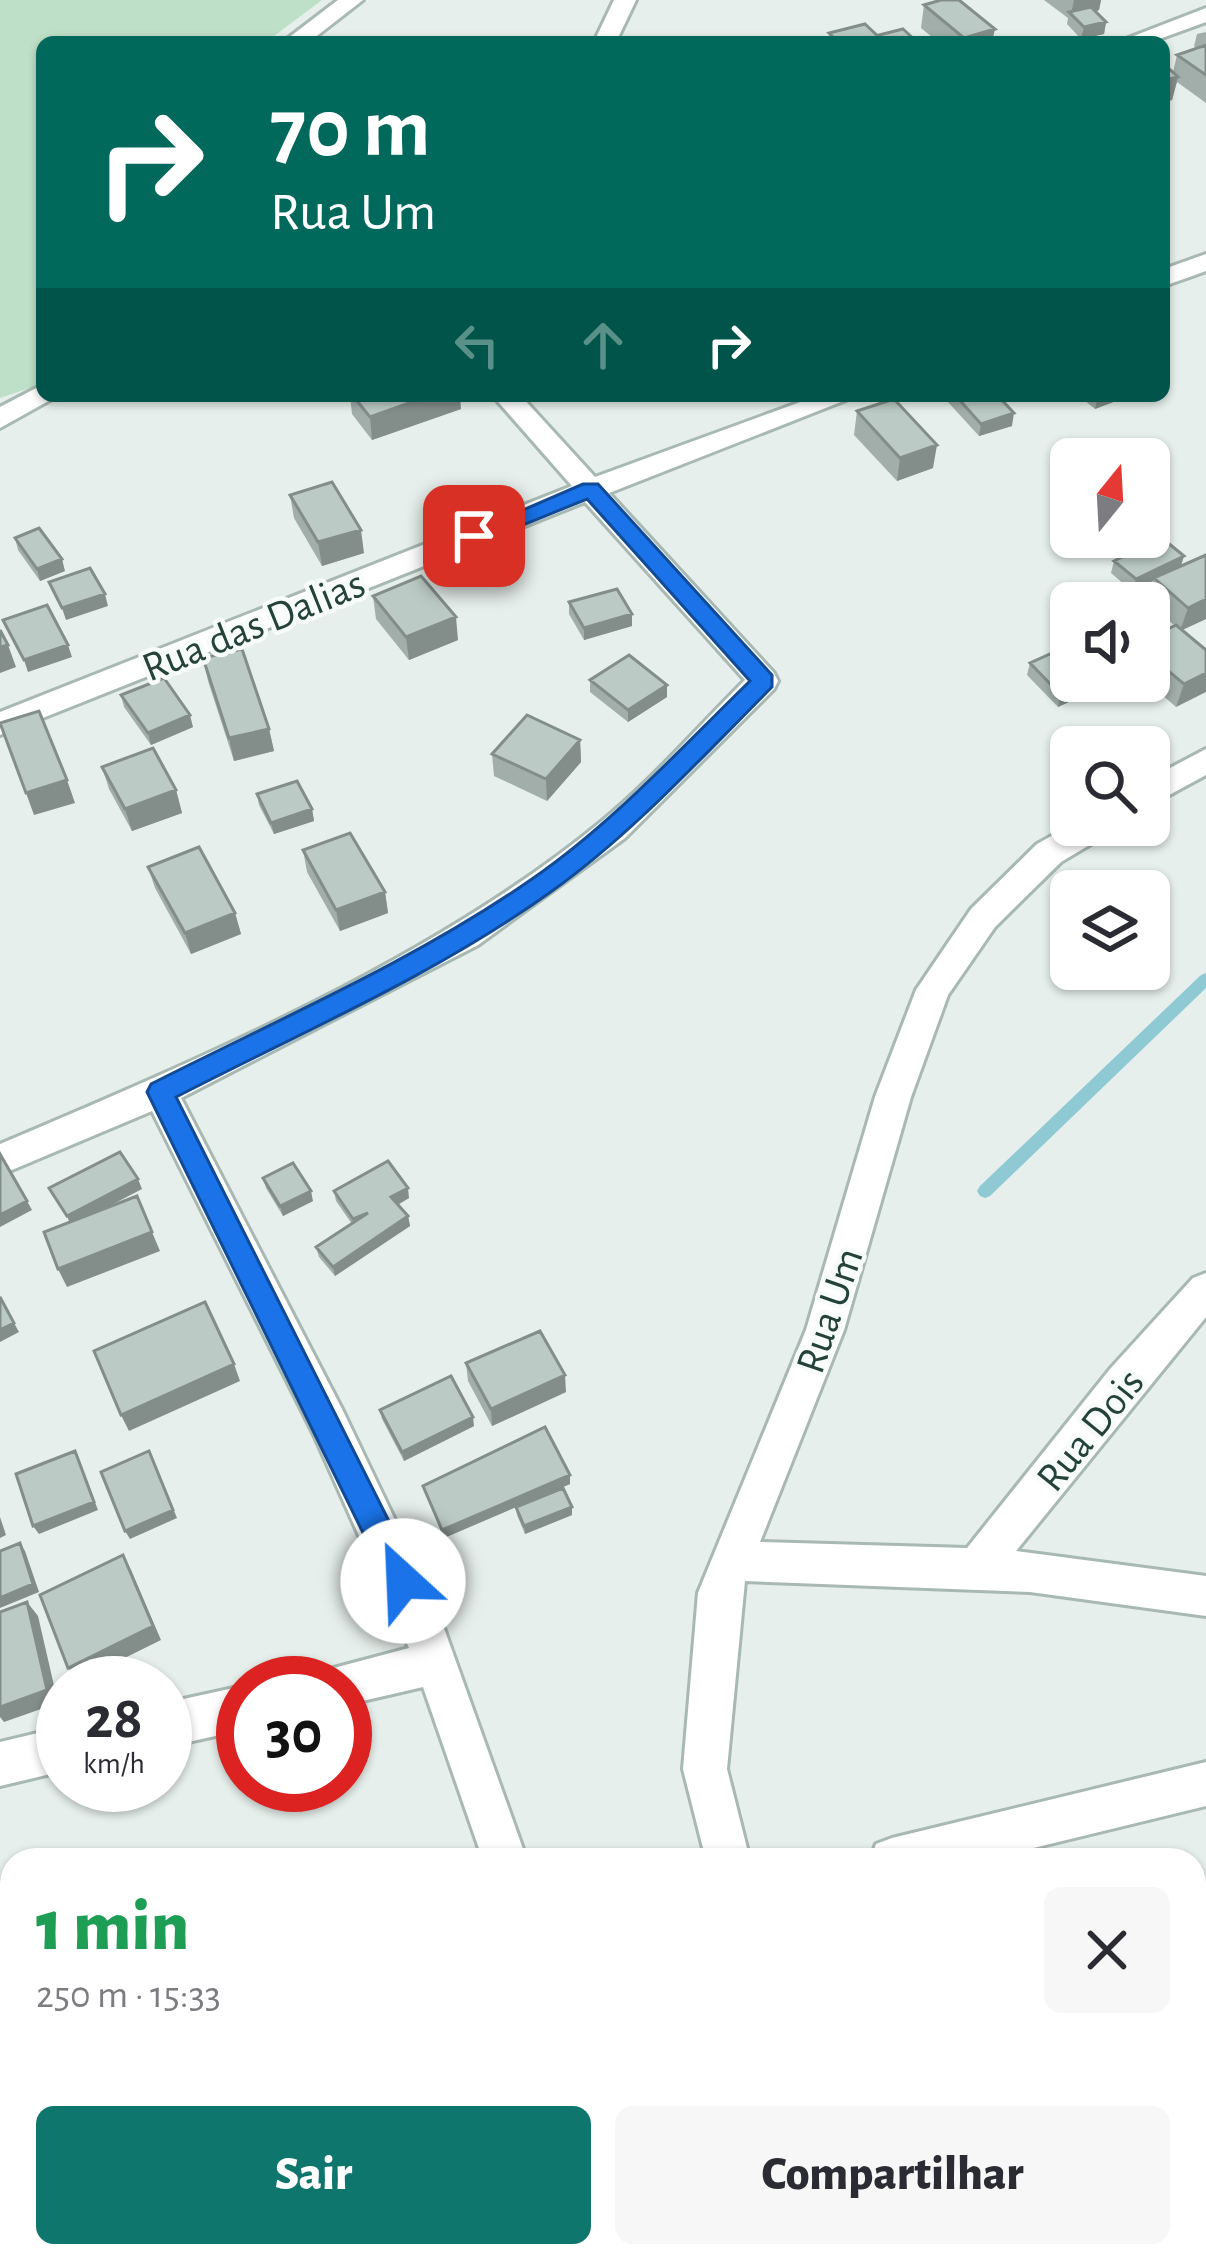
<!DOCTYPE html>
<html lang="pt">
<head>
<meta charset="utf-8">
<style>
	:root { --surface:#fff; --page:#f7f7f7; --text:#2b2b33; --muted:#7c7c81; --accent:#0f766e }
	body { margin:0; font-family:"Alegreya Sans",sans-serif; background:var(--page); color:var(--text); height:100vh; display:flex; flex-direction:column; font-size:45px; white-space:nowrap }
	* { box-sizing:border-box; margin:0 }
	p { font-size:39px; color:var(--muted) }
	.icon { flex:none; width:66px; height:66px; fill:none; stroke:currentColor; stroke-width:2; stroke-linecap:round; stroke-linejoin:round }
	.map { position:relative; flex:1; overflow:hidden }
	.details { position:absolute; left:0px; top:1848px; width:1206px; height:420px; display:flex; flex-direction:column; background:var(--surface); border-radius:36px 36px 0 0; box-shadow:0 3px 9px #0004 }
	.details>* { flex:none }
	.guide { position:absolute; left:36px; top:36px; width:1134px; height:366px; border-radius:18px; box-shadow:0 3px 9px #0004; background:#00695c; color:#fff; overflow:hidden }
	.needle { width:78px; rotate:18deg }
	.tools { position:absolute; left:1050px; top:438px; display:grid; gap:24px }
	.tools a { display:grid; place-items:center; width:120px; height:120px; border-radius:18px; background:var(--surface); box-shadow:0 3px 9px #0004; font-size:60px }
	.speed { position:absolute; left:36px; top:1656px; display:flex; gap:24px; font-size:60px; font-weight:700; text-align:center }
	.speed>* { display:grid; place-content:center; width:156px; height:156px; border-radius:50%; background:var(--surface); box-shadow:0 3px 9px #0004; line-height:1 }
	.speed small { font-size:30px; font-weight:400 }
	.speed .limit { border:18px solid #d22; background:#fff; color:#111 }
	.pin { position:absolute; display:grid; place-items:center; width:102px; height:102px; color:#fff; margin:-51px; border-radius:24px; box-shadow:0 6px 18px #0006 }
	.me { position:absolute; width:132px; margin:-66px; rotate:335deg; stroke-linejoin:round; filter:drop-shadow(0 0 9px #0008) }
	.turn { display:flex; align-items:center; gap:42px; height:252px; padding:0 36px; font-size:54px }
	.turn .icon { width:156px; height:156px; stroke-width:2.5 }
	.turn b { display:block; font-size:84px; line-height:102px }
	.lanes { display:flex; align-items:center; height:114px; padding:0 36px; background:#0003; justify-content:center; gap:60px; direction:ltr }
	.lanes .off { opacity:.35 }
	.round { display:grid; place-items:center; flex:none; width:126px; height:126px; border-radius:18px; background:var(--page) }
	.headline { display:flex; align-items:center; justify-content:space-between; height:204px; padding:0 36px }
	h1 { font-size:72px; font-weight:800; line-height:90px; color:#1e9e55 }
	.action { display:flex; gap:24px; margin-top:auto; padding:24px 36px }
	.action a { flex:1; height:138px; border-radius:18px; background:var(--accent); color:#fff; font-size:48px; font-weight:800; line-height:138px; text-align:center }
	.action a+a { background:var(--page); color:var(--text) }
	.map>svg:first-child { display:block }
	.green { fill:#bfe0c8 }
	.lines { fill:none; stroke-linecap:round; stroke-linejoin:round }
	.stream { fill:#8ec9d4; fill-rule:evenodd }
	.minor-casing { stroke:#a8b8b2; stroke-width:6 }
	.minor { fill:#fff; fill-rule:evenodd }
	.wall { fill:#a1aea9 }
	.shaded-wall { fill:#838d89 }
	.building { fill:#bbcac4; stroke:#838d89; stroke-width:3 }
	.route { fill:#1a73e8; stroke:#114b97; stroke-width:3 }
	.labels { text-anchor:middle; stroke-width:9; stroke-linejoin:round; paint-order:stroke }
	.street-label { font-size:42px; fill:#24423a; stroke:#f7fbf9 }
</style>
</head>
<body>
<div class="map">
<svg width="1206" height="2268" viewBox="0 0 1206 2268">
	<rect width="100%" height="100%" fill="#e6efeb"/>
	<path class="green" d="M0,0H322L266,42H42V384L0,398Z"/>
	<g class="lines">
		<path class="stream" d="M1206,973V988L990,1196L985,1198L980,1196L977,1191L980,1186L1201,975Z"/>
		<g class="minor-casing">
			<path id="minor" d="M338,0H363L309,42H283Z
				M614,0H636L616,42H594Z
				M1206,8V22L1151,42H1118Z
				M1206,254V271L1164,286V269Z
				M42,385V396L52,399L0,428V407Z
				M493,396H521L595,477L817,396H856L609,493L774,673L778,681L774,689L625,838L478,945L181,1098L343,1411L436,1606L527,1860H483L423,1687L345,1705V1683H324L330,1669L409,1648L315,1437L152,1111L0,1175V1144C199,1060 435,959 602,821C653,779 698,727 745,680L585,502L0,735V712L572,486Z
				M1206,749V775L1149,806V779Z
				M1071,825H1113L1108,834L1061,862L995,927L948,995L911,1097L844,1330L760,1542L967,1548L1110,1369L1193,1278L1206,1273V1317L1016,1551L1206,1576V1616L1030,1592L745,1581L727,1769L750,1860H706L683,1769L698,1593L806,1330L875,1097L916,990L971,909L1037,844Z
				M243,1686V1730L165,1747V1703Z
				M63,1727V1771L0,1786V1742Z
				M1206,1762V1806L984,1860H870L876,1844L892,1838Z
				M0,2050H12V2098H0Z
				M1196,2238L1206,2247V2268H1158L1153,2256H1194Z
				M375,2256H427L432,2268H380Z
				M606,2256H656L660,2268H610Z"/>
		</g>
		<use href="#minor" class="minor"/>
	</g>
	<path class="wall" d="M1044,0H1101L1099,10L1095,12L1106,22L1104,34L1081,39L1067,24L1068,18Z
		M924,5L992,42H938L921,28Z
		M1206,32V103L1177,82L1172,100L1164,102V64L1173,72L1177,55L1196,48L1194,46L1197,34Z
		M350,396H353L461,409L372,440L352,414Z
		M948,396H998L1012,426L979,436L947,401Z
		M1079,396H1129L1095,409Z
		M857,411L933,468L897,481L854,435Z
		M290,495L364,553L322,566L294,518Z
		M15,538L65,571L40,581L18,550Z
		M1206,555V619L1182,630L1206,650L1176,707L1146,681H1149V639L1175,626L1147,601L1153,581L1132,591L1111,573L1114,561L1184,556L1181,566Z
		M373,596L458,640L409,660L376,619Z
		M569,602L632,626L584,640L569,614Z
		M203,658L269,729L274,751L234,761L208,681Z
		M1030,663L1093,681L1090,692L1058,707L1027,675Z
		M590,680L667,697L628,722L590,692Z
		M121,695L193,727L151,745L124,707Z
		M580,740L581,762L547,801L494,776L492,754Z
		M102,767L176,790L182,813L132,831L109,789Z
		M257,794L312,809L314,821L274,834L259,805Z
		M303,850L385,892L388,913L340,931L307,872Z
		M148,867L235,913L241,934L191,954L155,888Z
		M263,1178L313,1201L283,1216L266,1188Z
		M334,1191L409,1198L398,1205L408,1216L410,1226L335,1276L319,1257L316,1247L352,1224L336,1201Z
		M466,1363L566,1392L492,1426L468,1381Z
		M380,1410L474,1426L404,1461L382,1419Z
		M570,1475V1484L518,1506L572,1507V1515L525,1534L517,1515L516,1507L444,1538L423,1486Z"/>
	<path class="shaded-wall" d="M1074,0H1101L1099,10L1075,18L1071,14Z
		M1106,22L1104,34L1081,39L1084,27Z
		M995,29L992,42H964V38Z
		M1178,77L1172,100L1164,102V80Z
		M429,396H460L461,409L372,440L370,417Z
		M1098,396H1129L1095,409Z
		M1014,413L1012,426L979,436L981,424Z
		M937,445L933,468L897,481L900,458Z
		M361,530L364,553L322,566L318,542Z
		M1184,556L1180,568L1154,578L1153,581L1132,591L1136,579Z
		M62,559L65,571L40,581L37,569Z
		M105,594L108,606L66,620L62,608Z
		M1206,599V619L1180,631L1188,608Z
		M632,614V626L584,640V628Z
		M456,617L458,640L409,660L406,637Z
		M8,645L16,667L0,673V647Z
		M68,645L72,657L28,672L24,660Z
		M1206,673V692L1176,707L1184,684Z
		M1093,681L1090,692L1058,707L1061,695Z
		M667,685V697L628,722V710Z
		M190,715L193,727L151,745L148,733Z
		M269,729L274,751L234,761L229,738Z
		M580,740L581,762L547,801L546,779Z
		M67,780L75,803L34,815L26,793Z
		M176,790L182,813L132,831L125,809Z
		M312,809L314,821L274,834L271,823Z
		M385,892L388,913L340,931L336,910Z
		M235,913L241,934L191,954L185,933Z
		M138,1179L142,1189L71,1226L67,1216Z
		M408,1188L409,1198L393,1207L391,1197Z
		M311,1191L313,1201L283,1216L280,1206Z
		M27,1201L32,1210L0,1227V1215Z
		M408,1216L410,1226L335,1276L333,1267Z
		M152,1232L160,1251L67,1287L58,1269Z
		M14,1323L19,1332L0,1342V1330Z
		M234,1364L240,1381L129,1431L121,1415Z
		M565,1375L566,1392L492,1426L491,1409Z
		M473,1417L474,1426L404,1461L402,1452Z
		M75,1451L98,1510L39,1534L33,1526Z
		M153,1459L177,1518L130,1539L125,1531Z
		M570,1475V1484L444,1538L442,1530Z
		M572,1507V1515L525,1534L524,1526Z
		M0,1517L6,1535L0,1538Z
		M20,1543L25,1551L39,1592L0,1608V1598Z
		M123,1555L131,1570L161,1640L78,1681L68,1668Z
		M27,1602L38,1616L58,1703L4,1722L0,1717V1707Z"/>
	<path class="building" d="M941,0H959L995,29L964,38L924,5Z
		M1091,7L1106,22L1084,27L1069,12Z
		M865,24L884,42H838L829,33Z
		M903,29L917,42H887L879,35Z
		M1206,45V75L1177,55Z
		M1164,64L1178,77L1164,80Z
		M353,396H429L370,417Z
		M956,396H998L1014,413L981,424Z
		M894,399L937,445L900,458L857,411Z
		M332,482L361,530L318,542L290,495Z
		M39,528L62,559L37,569L15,538Z
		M1162,538L1184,556L1136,579L1114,561Z
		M1206,555V599L1188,608L1154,578Z
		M90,568L105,594L62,608L49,582Z
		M421,576L456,617L406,637L373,596Z
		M617,589L632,614L584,628L569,602Z
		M47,605L68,645L24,660L3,620Z
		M1176,625L1206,650V673L1184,684L1149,655V639Z
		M0,630L8,645L0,647Z
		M242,649L269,729L229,738L203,658Z
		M1061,649L1071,659V681H1092L1061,695L1030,663Z
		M629,655L667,685L628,710L590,680Z
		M164,678L190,715L148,733L121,695Z
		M39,711L67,780L26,793L0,723Z
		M527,715L580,740L546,779L492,754Z
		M153,748L176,790L125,809L102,767Z
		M297,781L312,809L271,823L257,794Z
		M350,833L385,892L336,910L303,850Z
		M199,847L235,913L185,933L148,867Z
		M120,1152L138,1179L67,1216L49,1188Z
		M0,1154L27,1201L0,1215Z
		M388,1161L408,1188L391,1197L408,1216L333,1267L316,1247L368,1213L353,1219L334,1191Z
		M293,1163L311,1191L280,1206L263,1178Z
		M137,1196L152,1232L58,1269L44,1232Z
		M0,1297L14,1323L0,1330Z
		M205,1302L234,1364L121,1415L94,1351Z
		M540,1331L565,1375L491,1409L466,1363Z
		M451,1376L473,1417L402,1452L380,1410Z
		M545,1427L570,1475L442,1530L423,1486Z
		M75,1451L94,1502L33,1526L16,1474Z
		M149,1451L173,1510L125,1531L101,1472Z
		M563,1488L572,1507L524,1526L516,1507Z
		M20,1543L33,1584L0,1598V1551Z
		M123,1555L153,1626L68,1668L40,1595Z
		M27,1602L47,1690L0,1707V1612Z"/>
	<path class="route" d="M583,484H598L772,675V687C701,758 633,833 552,891C437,974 302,1032 176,1097L414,1571L419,1581L414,1592L403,1597L392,1592L147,1092L151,1084C279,1019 414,961 532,879C613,823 680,749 750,681L587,499L481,542L463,536Z"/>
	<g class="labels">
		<g class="street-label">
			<text transform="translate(253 624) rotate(-22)" y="15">Rua das Dalias</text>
			<text transform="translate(828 1310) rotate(-71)" y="15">Rua Um</text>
			<text transform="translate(1089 1429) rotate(-51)" y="15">Rua Dois</text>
		</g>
	</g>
</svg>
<div class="tools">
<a><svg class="needle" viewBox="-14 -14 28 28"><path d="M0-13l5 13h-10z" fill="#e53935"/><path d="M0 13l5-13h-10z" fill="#7c7c81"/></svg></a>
<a><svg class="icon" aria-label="sound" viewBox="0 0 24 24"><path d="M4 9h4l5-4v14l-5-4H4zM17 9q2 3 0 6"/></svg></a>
<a><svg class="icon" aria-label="search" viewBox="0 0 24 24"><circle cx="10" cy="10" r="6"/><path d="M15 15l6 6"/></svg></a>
<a><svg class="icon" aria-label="layers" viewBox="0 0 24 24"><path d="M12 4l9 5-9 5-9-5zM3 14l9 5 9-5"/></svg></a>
</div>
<div class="speed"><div>28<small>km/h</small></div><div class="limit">30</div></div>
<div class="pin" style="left:474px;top:536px;background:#d93025"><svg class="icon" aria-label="arrive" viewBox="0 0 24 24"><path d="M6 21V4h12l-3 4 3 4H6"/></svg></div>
<svg class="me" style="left:403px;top:1581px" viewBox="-20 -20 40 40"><circle r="19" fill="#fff"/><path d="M0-13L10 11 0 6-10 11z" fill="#1a73e8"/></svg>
<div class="guide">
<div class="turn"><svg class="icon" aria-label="right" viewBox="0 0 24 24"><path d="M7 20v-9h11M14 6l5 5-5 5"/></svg><div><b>70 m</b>Rua Um</div></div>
<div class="lanes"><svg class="icon off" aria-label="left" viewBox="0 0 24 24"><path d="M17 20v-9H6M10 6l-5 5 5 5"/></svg><svg class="icon off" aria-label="ahead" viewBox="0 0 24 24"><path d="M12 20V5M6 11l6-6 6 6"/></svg><svg class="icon" aria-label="right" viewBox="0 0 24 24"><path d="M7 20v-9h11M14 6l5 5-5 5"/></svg></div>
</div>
<section class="details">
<div class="headline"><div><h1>1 min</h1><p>250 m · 15:33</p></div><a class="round"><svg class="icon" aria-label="close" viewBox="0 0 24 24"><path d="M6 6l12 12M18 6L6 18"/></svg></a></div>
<div class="action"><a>Sair</a><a>Compartilhar</a></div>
</section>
</div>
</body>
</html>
